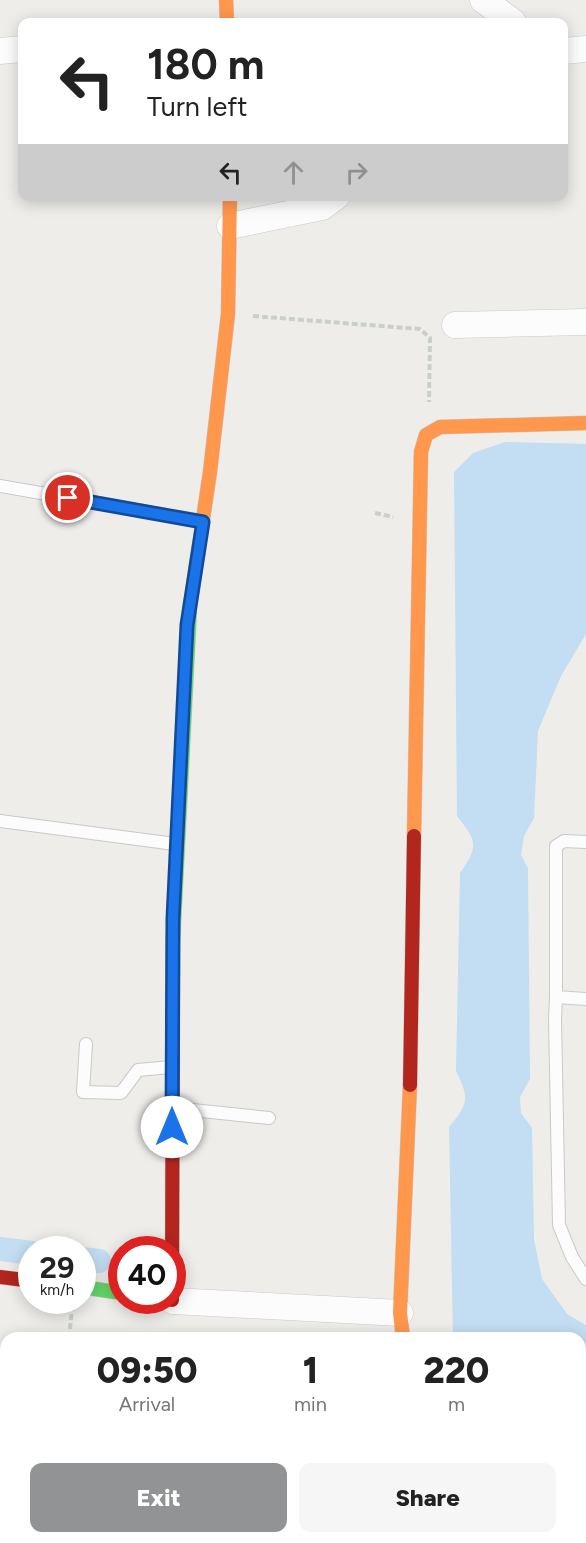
<!DOCTYPE html>
<html lang="en">
<head>
<meta charset="utf-8">
<style>
	:root { --surface:#fff; --page:#f6f6f6; --text:#222; --muted:#767676; --accent:#919394 }
	body { margin:0; font-family:Figtree,sans-serif; background:var(--page); color:var(--text); height:100vh; display:flex; flex-direction:column; font-size:22px; white-space:nowrap }
	* { box-sizing:border-box; margin:0 }
	p { font-size:20px; color:var(--muted) }
	.icon { flex:none; width:33px; height:33px; fill:none; stroke:currentColor; stroke-width:2; stroke-linecap:round; stroke-linejoin:round }
	.map { position:relative; flex:1; overflow:hidden }
	.side { position:absolute; left:0px; top:1332px; width:586px; height:212px; display:flex; flex-direction:column; background:var(--surface); border-radius:18px 18px 0 0; box-shadow:0 3px 15px #0003 }
	.side>* { flex:none }
	.banner { position:absolute; left:18px; top:18px; width:550px; height:183px; border-radius:12px; box-shadow:0 3px 15px #0003; background:#fff; color:var(--text); overflow:hidden }
	.speed { position:absolute; left:18px; top:1236px; display:flex; gap:12px; font-size:30px; font-weight:700; text-align:center }
	.speed>* { display:grid; place-content:center; width:78px; height:78px; border-radius:50%; background:var(--surface); box-shadow:0 3px 15px #0003; line-height:1 }
	.speed small { font-size:15px; font-weight:400 }
	.speed .limit { border:9px solid #d22; background:#fff; color:#111 }
	.pin { position:absolute; display:grid; place-items:center; width:51px; height:51px; color:#fff; margin:-26px; border:3px solid #fff; border-radius:50%; box-shadow:0 2px 6px #0007 }
	.me { position:absolute; width:66px; margin:-33px; rotate:0deg; stroke-linejoin:round; filter:drop-shadow(0 0 4px #0008) }
	.turn { display:flex; align-items:center; gap:21px; height:126px; padding:0 30px; font-size:27px }
	.turn .icon { width:78px; height:78px; stroke-width:2.5 }
	.turn b { display:block; font-size:42px; line-height:51px }
	.lanes { display:flex; align-items:center; height:57px; padding:0 30px; background:#0003; justify-content:center; gap:30px; direction:ltr }
	.lanes .off { opacity:.35 }
	.eta { display:flex; justify-content:space-evenly; align-items:center; height:102px; text-align:center }
	.eta b { font-size:36px; font-weight:800; line-height:42px }
	.cta { display:flex; gap:12px; margin-top:auto; padding:12px 30px }
	.cta a { flex:1; height:69px; border-radius:12px; background:var(--accent); color:#fff; font-size:24px; font-weight:800; line-height:69px; text-align:center }
	.cta a+a { background:var(--page); color:var(--text) }
	.map>svg:first-child { display:block }
	.water { fill:#c3ddf2 }
	.lines { fill:none; stroke-linecap:round; stroke-linejoin:round }
	.canal { stroke:#c3ddf2; stroke-width:24 }
	.lane-casing { stroke:#c9c9c9; stroke-width:14 }
	.street-casing { stroke:#c9c9c9; stroke-width:27 }
	.fast-casing { stroke:#cbcbcb; stroke-width:15 }
	.slow-casing { stroke:#cbcbcb; stroke-width:15 }
	.jam-casing { stroke:#cbcbcb; stroke-width:15 }
	.path { stroke:#cacecc; stroke-width:4; stroke-dasharray:6 3; stroke-linecap:butt }
	.lane { stroke:#fcfcfc; stroke-width:12 }
	.street { stroke:#fcfcfc; stroke-width:26 }
	.fast { stroke:#63d668; stroke-width:14 }
	.slow { stroke:#ff974d; stroke-width:14 }
	.jam { stroke:#b3261e; stroke-width:14 }
	.route-casing { stroke:#114b97; stroke-width:15 }
	.route { stroke:#1a73e8; stroke-width:10 }
</style>
</head>
<body>
<div class="map">
<svg width="586" height="1543" viewBox="0 0 586 1543">
	<rect width="100%" height="100%" fill="#eeedea"/>
	<path class="water" d="M505,442L586,444V634L561,676L538,731L534,818L524,836L521,855L528,868L530,1079L520,1097L521,1113L532,1128L534,1239L542,1279L567,1314L586,1325V1511H580V1338H453L449,1127C468,1104 470,1099 456,1071L460,873C479,846 477,841 457,816L454,472L473,453Z"/>
	<g class="lines">
		<path class="canal" d="M0,1249L32,1253
			M82,1259L99,1261"/>
		<g class="lane-casing">
			<path id="lane" d="M0,486L201,521
				M0,821L175,844
				M556,997V846L564,841L586,842
				M586,999L556,997L555,1019L559,1225L572,1257L586,1279
				M86,1044L83,1092L121,1093L138,1070L171,1067
				M173,1108L269,1118"/>
		</g>
		<g class="street-casing">
			<path id="street" d="M483,0L513,22
				M0,51L22,49
				M564,51L586,49
				M230,226L322,207L337,196
				M455,325L586,322
				M173,1301L400,1313
				M435,1538L437,1543"/>
		</g>
		<g class="fast-casing">
			<path id="fast" d="M173,940L190,606
				M82,1287L122,1293"/>
		</g>
		<g class="slow-casing">
			<path id="slow" d="M226,0L227,22
				M190,606L210,472L228,314L230,196
				M414,836L421,452L426,435L440,427L586,423
				M403,1338L400,1313L410,1085"/>
		</g>
		<g class="jam-casing">
			<path id="jam" d="M410,1085L414,836
				M0,1277L32,1281
				M172,1300L173,940"/>
		</g>
		<path class="path" d="M253,316L420,329L430,338L429,402
			M375,513L393,517
			M69,1338L72,1310"/>
		<use href="#lane" class="lane"/>
		<use href="#street" class="street"/>
		<use href="#fast" class="fast"/>
		<use href="#slow" class="slow"/>
		<use href="#jam" class="jam"/>
	</g>
	<g class="lines">
		<g class="route-casing">
			<path id="route" d="M68,498L203,522L187,625L173,919L172,1127"/>
		</g>
		<use href="#route" class="route"/>
	</g>
</svg>
<div class="speed"><div>29<small>km/h</small></div><div class="limit">40</div></div>
<div class="pin" style="left:68px;top:498px;background:#d93025"><svg class="icon" aria-label="arrive" viewBox="0 0 24 24"><path d="M6 21V4h12l-3 4 3 4H6"/></svg></div>
<svg class="me" style="left:172px;top:1127px" viewBox="-20 -20 40 40"><circle r="19" fill="#fff"/><path d="M0-13L10 11 0 6-10 11z" fill="#1a73e8"/></svg>
<div class="banner">
<div class="turn"><svg class="icon" aria-label="left" viewBox="0 0 24 24"><path d="M17 20v-9H6M10 6l-5 5 5 5"/></svg><div><b>180 m</b>Turn left</div></div>
<div class="lanes"><svg class="icon" aria-label="left" viewBox="0 0 24 24"><path d="M17 20v-9H6M10 6l-5 5 5 5"/></svg><svg class="icon off" aria-label="ahead" viewBox="0 0 24 24"><path d="M12 20V5M6 11l6-6 6 6"/></svg><svg class="icon off" aria-label="right" viewBox="0 0 24 24"><path d="M7 20v-9h11M14 6l5 5-5 5"/></svg></div>
</div>
<section class="side">
<div class="eta">
<div><b>09:50</b><p>Arrival</p></div>
<div><b>1</b><p>min</p></div>
<div><b>220</b><p>m</p></div>
</div>
<div class="cta"><a>Exit</a><a>Share</a></div>
</section>
</div>
</body>
</html>
